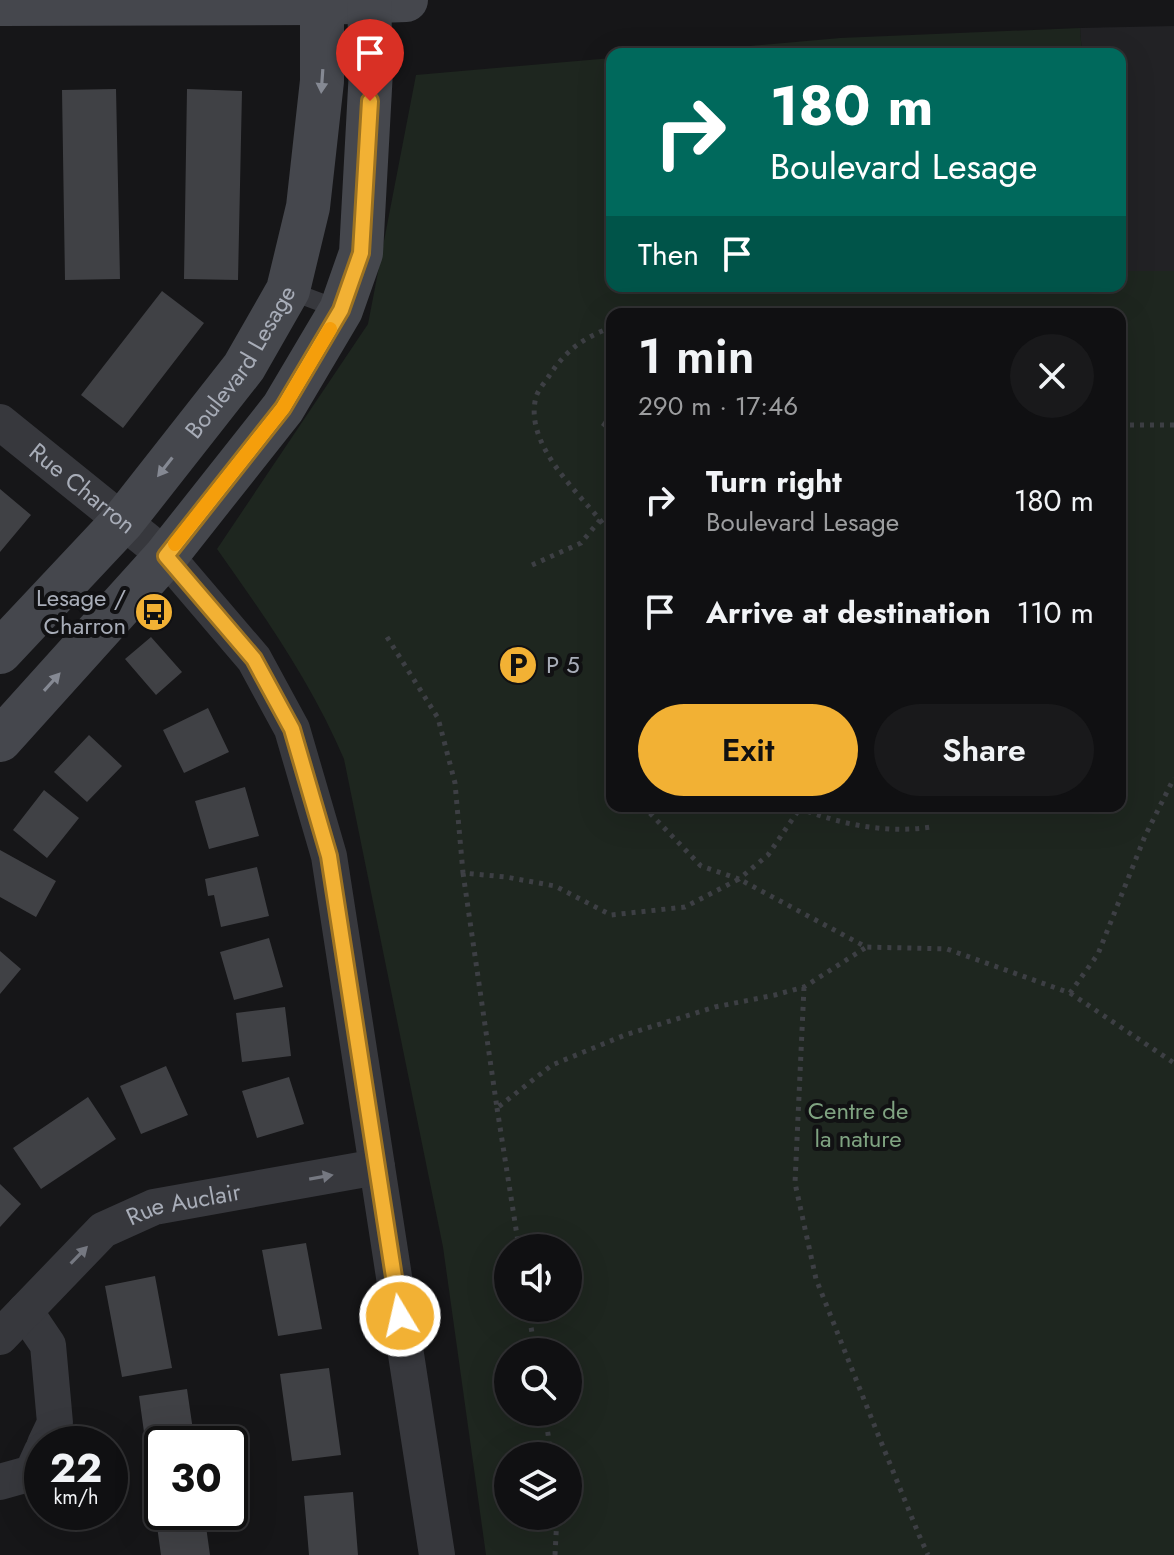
<!DOCTYPE html>
<html lang="en">
<head>
<meta charset="utf-8">
<style>
	:root { --surface:#101012; --page:#19191b; --text:#f1f3f6; --muted:#9c9d9f; --line:#303032; --accent:#f2b134 }
	body { margin:0; font-family:Jost,sans-serif; background:var(--page); color:var(--text); height:100vh; display:flex; flex-direction:column; font-size:30px; white-space:nowrap }
	* { box-sizing:border-box; margin:0 }
	p { font-size:26px; color:var(--muted) }
	.icon { flex:none; width:44px; height:44px; fill:none; stroke:currentColor; stroke-width:2; stroke-linecap:round; stroke-linejoin:round }
	.map { position:relative; flex:1; overflow:hidden }
	.panel { position:absolute; left:606px; top:308px; width:520px; height:504px; display:flex; flex-direction:column; background:var(--surface); border-radius:16px; box-shadow:0 8px 32px #0002,0 0 0 2px var(--line) }
	.panel>* { flex:none }
	.hud { position:absolute; left:606px; top:48px; width:520px; height:244px; border-radius:16px; box-shadow:0 8px 32px #0002,0 0 0 2px var(--line); background:#00695c; color:#fff; overflow:hidden }
	.fabs { position:absolute; left:494px; top:1234px; display:grid; gap:16px }
	.fabs a { display:grid; place-items:center; width:88px; height:88px; border-radius:50%; background:var(--surface); box-shadow:0 8px 32px #0002,0 0 0 2px var(--line); font-size:40px }
	.speed { position:absolute; left:24px; top:1426px; display:flex; gap:16px; font-size:40px; font-weight:700; text-align:center }
	.speed>* { display:grid; place-content:center; width:104px; height:104px; border-radius:50%; background:var(--surface); box-shadow:0 8px 32px #0002,0 0 0 2px var(--line); line-height:1 }
	.speed small { font-size:20px; font-weight:400 }
	.speed .limit { border:4px solid #111; border-radius:12px; background:#fff; color:#111 }
	.pin { position:absolute; display:grid; place-items:center; width:68px; height:68px; color:#fff; margin:-82px -34px; border-radius:50% 50% 50% 0; rotate:-45deg; box-shadow:0 0 8px #0007 }
	.pin .icon { rotate:45deg }
	.me { position:absolute; width:88px; margin:-44px; rotate:351deg; stroke-linejoin:round; filter:drop-shadow(0 0 6px #0008) }
	.turn { display:flex; align-items:center; gap:28px; height:168px; padding:0 32px; font-size:36px }
	.turn .icon { width:104px; height:104px; stroke-width:2.5 }
	.turn b { display:block; font-size:56px; line-height:68px }
	.then { display:flex; align-items:center; height:76px; padding:0 32px; background:#0003; gap:16px; font-size:30px }
	.round { display:grid; place-items:center; flex:none; width:84px; height:84px; border-radius:42px; background:var(--page) }
	.head { display:flex; align-items:center; justify-content:space-between; height:136px; padding:0 32px }
	h1 { font-size:48px; font-weight:600; line-height:60px }
	.primary-button { display:flex; gap:16px; margin-top:auto; padding:16px 32px }
	.primary-button a { flex:1; height:92px; border-radius:48px; background:var(--accent); color:#111; font-size:32px; font-weight:600; line-height:92px; text-align:center }
	.primary-button a+a { background:var(--page); color:var(--text) }
	ul { padding:0; list-style:none }
	li { display:flex; align-items:center; gap:24px; height:112px; padding:0 32px }
	li div { flex:1 }
	li b { display:block; font-size:30px }
	li em { font-style:normal }
	.map>svg:first-child { display:block }
	.built { fill:#222225 }
	.green { fill:#1e261f; fill-rule:evenodd }
	.building { fill:#404145 }
	.lines { fill:none; stroke-linecap:round; stroke-linejoin:round }
	.path { stroke:#3d3f44; stroke-width:5; stroke-dasharray:4 6; stroke-linecap:butt }
	.lane { stroke:#37383d; stroke-width:18 }
	.street { stroke:#37383d; stroke-width:36 }
	.secondary { stroke:#45474d; stroke-width:44 }
	.oneway { fill:#858993 }
	.oneway2 { fill:#757881 }
	.route-casing { stroke:#9d7322; stroke-width:20 }
	.route { stroke:#f2b134; stroke-width:14 }
	.slow { stroke:#f59e0b; stroke-width:14 }
	.labels { text-anchor:middle; stroke-width:8; stroke-linejoin:round; paint-order:stroke }
	.street-label { font-size:24px; fill:#a8adb8; stroke:#111113 }
	.poi-label { font-size:24px; fill:#a8adb8; stroke:#111113; text-anchor:end }
	.park-label { font-size:24px; fill:#7fa381; stroke:#111113 }
</style>
</head>
<body>
<div class="map">
<svg width="1174" height="1555" viewBox="0 0 1174 1555">
	<rect width="100%" height="100%" fill="#161618"/>
	<path class="built" d="M1174,26V271H1120V54H1082L1080,28Z"/>
	<path class="green" d="M1080,28L1082,54H659L840,38Z
		M612,58V286H1120V271H1174V1555H486L443,1247L344,759C312,684 264,615 217,549L368,324L416,75ZM612,314H1120V806H612ZM508,1248H568V1308H508ZM508,1352H568V1412H508ZM508,1456H568V1516H508Z"/>
	<path class="building" d="M116,89L120,279L65,280L62,90Z
		M187,89L242,91L238,280L184,279Z
		M162,291L204,323L123,428L81,395Z
		M612,409V434L601,425Z
		M0,489L31,515L0,552Z
		M151,637L182,672L156,695L125,659Z
		M208,708L229,752L184,773L163,730Z
		M89,735L122,766L87,802L54,772Z
		M245,787L259,836L209,849L195,801Z
		M44,790L79,818L47,858L13,830Z
		M0,850L56,881L36,917L0,897Z
		M257,867L269,916L221,927L214,895L208,896L205,879Z
		M269,938L283,987L234,1000L220,952Z
		M0,951L21,969L0,994Z
		M285,1007L291,1056L242,1062L236,1013Z
		M166,1066L188,1115L141,1134L120,1086Z
		M289,1077L304,1124L257,1138L242,1091Z
		M88,1097L116,1139L41,1189L13,1148Z
		M0,1184L21,1204L0,1227Z
		M306,1243L322,1329L278,1336L262,1250Z
		M155,1276L172,1368L122,1377L105,1286Z
		M329,1368L341,1455L292,1461L280,1374Z
		M187,1389L195,1444H162V1512H204L210,1555H161L139,1396Z
		M353,1492L358,1555H309L304,1496Z"/>
	<g class="lines">
		<path class="path" d="M1120,425H1174
			M600,520L612,537
			M532,565L581,543L600,520C574,488 524,443 536,397C538,390 545,382 549,376C566,350 583,338 612,327
			M387,637L438,718L455,783L463,873L506,877L555,886L611,915L685,907L739,879L866,947L947,949L1070,993L1098,954L1145,836L1174,778
			M643,806L701,866L739,879L768,855L798,811V806
			M798,808C841,824 884,834 931,827
			M463,873L497,1108L552,1065L625,1035L715,1007L775,995L804,987L865,948
			M804,987L795,1183L816,1279L877,1432L919,1535L928,1555
			M1070,993L1174,1063
			M497,1108L519,1248
			M528,1308L535,1352
			M545,1412L551,1456
			M555,1555L557,1516"/>
		<path class="lane" d="M288,290L341,310"/>
		<g class="street">
			<path id="s1" d="M0,422L166,556L254,659L292,729L329,856L437,1555"/>
			<path d="M25,1311L48,1345L55,1423L45,1444"/>
			<path id="s2" d="M0,1337L103,1230L154,1207L377,1167"/>
			<path d="M0,1482L32,1473L42,1451"/>
		</g>
		<g class="secondary">
			<path d="M0,4L322,3L406,0"/>
			<path id="s3" d="M0,652L123,521L244,367L288,290L308,207L322,81V0"/>
			<path d="M0,740L166,556L283,408L341,310L361,253L371,70L369,0"/>
		</g>
	</g>
	<defs><path id="oneway-solid" d="M-6-.8H1V-3.2L6.5 0L1 3.2V.8H-6Z" transform="scale(2)"/></defs>
	<g class="oneway">
		<use href="#oneway-solid" transform="translate(322 81) rotate(94)"/>
		<use href="#oneway-solid" transform="translate(165 467) rotate(128)"/>
		<use href="#oneway-solid" transform="translate(52 682) rotate(-48)"/>
	</g>
	<g class="oneway2">
		<use href="#oneway-solid" transform="translate(321 1177) rotate(-10)"/>
		<use href="#oneway-solid" transform="translate(79 1255) rotate(-46)"/>
	</g>
	<g class="lines">
		<g class="route-casing">
			<path id="route" d="M370,101L361,253L341,310L283,408L166,556L254,659L292,729L329,856L400,1316"/>
		</g>
		<use href="#route" class="route"/>
		<path class="slow" d="M175,544L283,408L330,329"/>
	</g>
	<defs>
		<g id="bus-disc" transform="scale(2)"><circle r="9.5" fill="#f2b134" stroke="#111113"/><path d="M-5-6H5V4H4V6H2V4H-2V6H-4V4H-5ZM-3.5-4V0h7V-4ZM-3.5 1.2v1.5H-2V1.2ZM2 1.2v1.5H3.5V1.2Z" fill="#111"/></g>
		<g id="parking-disc" transform="scale(2)"><circle r="9.5" fill="#f2b134" stroke="#111113"/><path d="M-3.5-5.5H1a3.5 3.5 0 0 1 0 7H-1V5.5H-3.5ZM-1-3.4V-.6H.8a1.4 1.4 0 0 0 0-2.8Z" fill="#111"/></g>
	</defs>
	<g fill-rule="evenodd">
		<use href="#bus-disc" x="154" y="612"/>
		<use href="#parking-disc" x="518" y="665"/>
	</g>
	<g class="labels">
		<g class="street-label">
			<text dy="8" stroke="none"><textPath href="#s3" startOffset="378">Boulevard Lesage</textPath></text>
			<text dy="8" stroke="none"><textPath href="#s1" startOffset="106">Rue Charron</textPath></text>
			<text dy="8" stroke="none"><textPath href="#s2" startOffset="234">Rue Auclair</textPath></text>
		</g>
		<g class="poi-label">
			<text x="126" y="606">Lesage /<tspan x="126" dy="28">Charron</tspan></text>
			<text x="546" y="673" text-anchor="start">P 5</text>
		</g>
		<g class="park-label">
			<text x="858" y="1119">Centre de<tspan x="858" dy="28">la nature</tspan></text>
		</g>
	</g>
</svg>
<div class="fabs">
<a><svg class="icon" aria-label="sound" viewBox="0 0 24 24"><path d="M4 9h4l5-4v14l-5-4H4zM17 9q2 3 0 6"/></svg></a>
<a><svg class="icon" aria-label="search" viewBox="0 0 24 24"><circle cx="10" cy="10" r="6"/><path d="M15 15l6 6"/></svg></a>
<a><svg class="icon" aria-label="layers" viewBox="0 0 24 24"><path d="M12 4l9 5-9 5-9-5zM3 14l9 5 9-5"/></svg></a>
</div>
<div class="speed"><div>22<small>km/h</small></div><div class="limit">30</div></div>
<div class="pin" style="left:370px;top:101px;background:#d93025"><svg class="icon" aria-label="arrive" viewBox="0 0 24 24"><path d="M6 21V4h12l-3 4 3 4H6"/></svg></div>
<svg class="me" style="left:400px;top:1316px" viewBox="-20 -20 40 40"><circle r="17" fill="#f2b134" stroke="#fff" stroke-width="3"/><path d="M0-11L8 9 0 5-8 9z" fill="#fff"/></svg>
<div class="hud">
<div class="turn"><svg class="icon" aria-label="right" viewBox="0 0 24 24"><path d="M7 20v-9h11M14 6l5 5-5 5"/></svg><div><b>180 m</b>Boulevard Lesage</div></div>
<div class="then">Then<svg class="icon" aria-label="arrive" viewBox="0 0 24 24"><path d="M6 21V4h12l-3 4 3 4H6"/></svg></div>
</div>
<section class="panel">
<div class="head"><div><h1>1 min</h1><p>290 m · 17:46</p></div><a class="round"><svg class="icon" aria-label="close" viewBox="0 0 24 24"><path d="M6 6l12 12M18 6L6 18"/></svg></a></div>
<ul>
<li><svg class="icon" aria-label="right" viewBox="0 0 24 24"><path d="M7 20v-9h11M14 6l5 5-5 5"/></svg><div><b>Turn right</b><p>Boulevard Lesage</p></div><em>180 m</em></li>
<li><svg class="icon" aria-label="arrive" viewBox="0 0 24 24"><path d="M6 21V4h12l-3 4 3 4H6"/></svg><div><b>Arrive at destination</b></div><em>110 m</em></li>
</ul>
<div class="primary-button"><a>Exit</a><a>Share</a></div>
</section>
</div>
</body>
</html>
